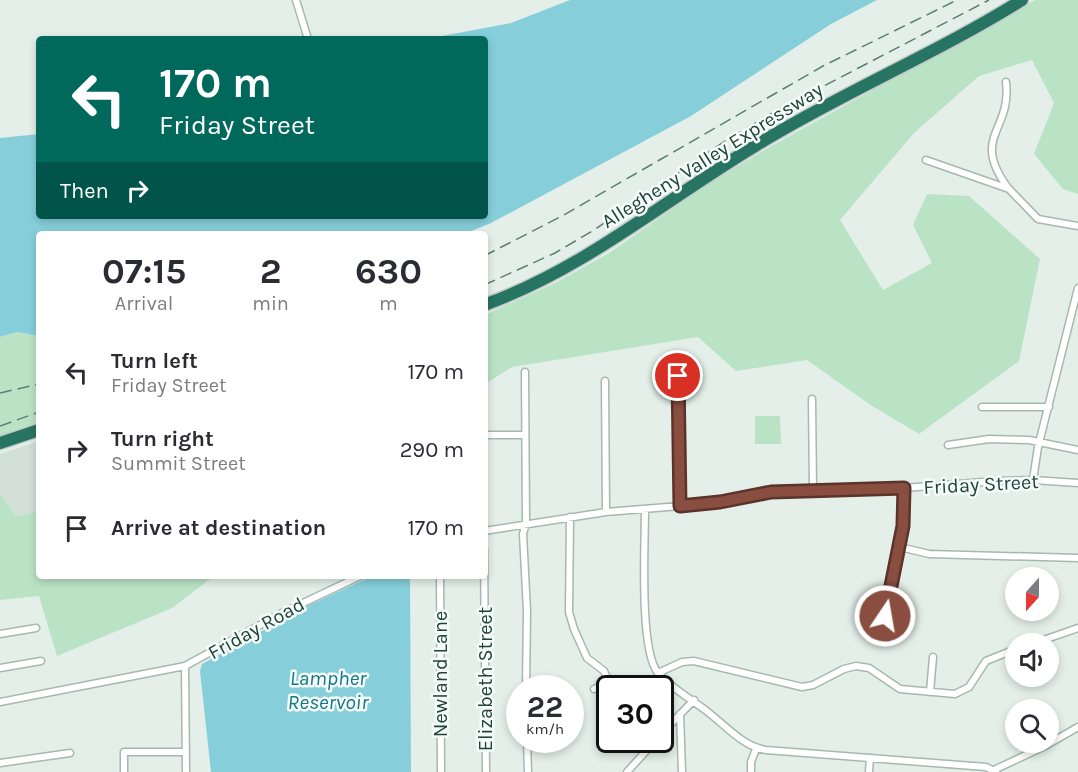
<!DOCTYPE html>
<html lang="en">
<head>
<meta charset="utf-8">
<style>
	:root { --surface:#fff; --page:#f7f7f7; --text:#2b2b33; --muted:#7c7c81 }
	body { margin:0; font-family:Karla,sans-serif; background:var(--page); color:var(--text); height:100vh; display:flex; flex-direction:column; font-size:22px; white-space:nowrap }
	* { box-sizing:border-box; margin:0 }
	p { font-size:20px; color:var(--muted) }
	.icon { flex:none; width:33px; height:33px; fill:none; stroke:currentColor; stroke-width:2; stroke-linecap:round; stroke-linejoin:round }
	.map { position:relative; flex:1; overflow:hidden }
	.panel { position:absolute; left:36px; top:231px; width:452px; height:348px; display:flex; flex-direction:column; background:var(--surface); border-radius:6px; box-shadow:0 3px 9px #0003 }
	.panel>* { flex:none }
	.guide { position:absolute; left:36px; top:36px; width:452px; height:183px; border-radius:6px; box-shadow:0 3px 9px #0003; background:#00695c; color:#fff; overflow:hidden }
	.needle { width:39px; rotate:201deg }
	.buttons { position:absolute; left:1005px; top:567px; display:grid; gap:12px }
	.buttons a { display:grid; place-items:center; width:54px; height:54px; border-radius:50%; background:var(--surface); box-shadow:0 3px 9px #0003; font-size:30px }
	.speed { position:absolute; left:506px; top:675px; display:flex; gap:12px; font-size:30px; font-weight:700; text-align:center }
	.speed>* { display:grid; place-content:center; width:78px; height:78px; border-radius:50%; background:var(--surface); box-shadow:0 3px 9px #0003; line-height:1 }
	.speed small { font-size:15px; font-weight:400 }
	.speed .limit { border:3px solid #111; border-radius:9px; background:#fff; color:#111 }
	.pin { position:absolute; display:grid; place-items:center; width:51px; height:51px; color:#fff; margin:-26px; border:3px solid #fff; border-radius:50%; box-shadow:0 2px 6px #0007 }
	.me { position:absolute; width:66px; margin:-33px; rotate:12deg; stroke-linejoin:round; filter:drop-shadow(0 0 4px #0008) }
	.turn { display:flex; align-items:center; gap:21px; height:126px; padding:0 24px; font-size:27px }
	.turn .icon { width:78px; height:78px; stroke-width:2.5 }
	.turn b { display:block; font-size:42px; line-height:51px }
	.then { display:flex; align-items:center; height:57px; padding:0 24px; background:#0003; gap:12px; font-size:22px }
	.eta { display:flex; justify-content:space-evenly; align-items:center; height:102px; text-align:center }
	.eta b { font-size:36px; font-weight:700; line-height:42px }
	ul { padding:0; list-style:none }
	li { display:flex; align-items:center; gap:18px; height:78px; padding:0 24px }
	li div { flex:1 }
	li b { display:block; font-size:22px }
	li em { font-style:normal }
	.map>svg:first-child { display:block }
	.built { fill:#d2e0d9 }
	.green { fill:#bae3c5 }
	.water { fill:#86cfda }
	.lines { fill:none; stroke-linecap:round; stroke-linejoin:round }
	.street-casing { stroke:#a5b8b1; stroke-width:9 }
	.highway-casing { stroke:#c1cbc8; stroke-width:15 }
	.street { stroke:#fff; stroke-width:6 }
	.highway { stroke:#287463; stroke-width:12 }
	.rail { stroke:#5b7f75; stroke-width:1.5; stroke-dasharray:12 6; stroke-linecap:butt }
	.route-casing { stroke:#5a332a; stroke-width:15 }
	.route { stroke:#8a4e41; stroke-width:10 }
	.labels { text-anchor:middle; stroke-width:5; stroke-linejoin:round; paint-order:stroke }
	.street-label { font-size:20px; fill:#204439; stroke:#f5fbf8 }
	.water-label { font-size:21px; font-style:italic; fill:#127788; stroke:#f5fbf8 }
</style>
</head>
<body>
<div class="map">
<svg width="1078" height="772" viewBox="0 0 1078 772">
	<rect width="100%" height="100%" fill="#e4efea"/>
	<path class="built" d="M39,441V512L16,516L0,493V454Z"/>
	<path class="green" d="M1035,0H1078V194L1063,189L1034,154L1054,103L1032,60L979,76L914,133L840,220L883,290L932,263L913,225L927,194L969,196L1040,259L1019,361L919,434L872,406L807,360L736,371L698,337L512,367L485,384V315L557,282L609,253L711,182L775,144Z
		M17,332L39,336V425L0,438V337Z
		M755,416H780L781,444H755Z
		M0,493L16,516L39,512V576H214L172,608L57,656L39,596L0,600Z"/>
	<path class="water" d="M570,0H877L831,24L691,116L491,223L464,234H39V336L17,332L0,337V138L39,134V216H484V39H426L511,23Z
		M372,576H410L411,772H211L200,671L202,664L303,608Z"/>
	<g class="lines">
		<g class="street-casing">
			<path id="street" d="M296,0L308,39
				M1006,82C1012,132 970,136 1008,188
				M926,160L1009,189L1038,219L1078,226
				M525,372L526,523L523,534L527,611L526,688
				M678,376L680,506
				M605,381L606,512
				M812,399L813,491
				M982,407H1049
				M484,435H525
				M948,445L989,439L1029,440L1078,450
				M1033,480L1038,447L1078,288
				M645,509C645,543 639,650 658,673C672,689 693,700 709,713C727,727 744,747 766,750L986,767L996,772
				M570,517L569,612L574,629L587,658L604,671L608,680L605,684L594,689
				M484,531L606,512L705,504L758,494L904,488L997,481L1033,480L1078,483
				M900,547L929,554L1078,558
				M484,550L486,772
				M440,576L441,772
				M885,616L903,526L904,488
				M0,634L36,628
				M1032,644L1078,628
				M185,666L186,772
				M0,668L41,661
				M658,673L682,662L694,661L802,687L813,685L844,669L856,666L869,668L900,689L955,694L969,687L986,661L1016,649
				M930,692L933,657
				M0,702L185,666L282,613L360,576
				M680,714L682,772
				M660,735L694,700
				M527,740L528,772
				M0,763L70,753
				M994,770L1045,746L1078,727
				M124,772V752H186
				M627,772L656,740
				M751,772V762L756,749
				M869,772L870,758"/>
		</g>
		<g class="highway-casing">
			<path id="highway" d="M484,305C584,269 665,200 755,146C841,93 936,54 1022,0
				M0,443L39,430"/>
		</g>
		<use href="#street" class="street"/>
		<use href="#highway" class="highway"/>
		<path class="rail" d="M484,256L562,216L823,66L957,0
			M484,285L555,253L594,230L725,141L774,112L989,0
			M0,393L39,384
			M0,426L39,412"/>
	</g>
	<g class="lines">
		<g class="route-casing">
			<path id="route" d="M678,376L680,506L720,502L771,492L904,488L903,526L885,616"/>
		</g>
		<use href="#route" class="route"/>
	</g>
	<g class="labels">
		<g class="street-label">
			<text transform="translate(712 155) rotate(-32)" y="7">Allegheny Valley Expressway</text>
			<text transform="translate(981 484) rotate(-3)" y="7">Friday Street</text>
			<text transform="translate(256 628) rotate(-29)" y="7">Friday Road</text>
			<text transform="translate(440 674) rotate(-90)" y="7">Newland Lane</text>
			<text transform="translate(485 679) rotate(-90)" y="7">Elizabeth Street</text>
		</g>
		<g class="water-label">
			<text x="328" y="685">Lampher<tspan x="328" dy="24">Reservoir</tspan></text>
		</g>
	</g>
</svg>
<div class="buttons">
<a><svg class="needle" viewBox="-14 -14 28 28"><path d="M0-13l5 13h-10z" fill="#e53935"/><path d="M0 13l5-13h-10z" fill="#7c7c81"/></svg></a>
<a><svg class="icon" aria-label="sound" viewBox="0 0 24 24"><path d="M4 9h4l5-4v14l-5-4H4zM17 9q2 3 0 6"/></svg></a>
<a><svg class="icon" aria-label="search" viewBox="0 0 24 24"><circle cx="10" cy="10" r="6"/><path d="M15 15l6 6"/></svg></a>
</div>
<div class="speed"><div>22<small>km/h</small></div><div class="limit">30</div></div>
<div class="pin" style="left:678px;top:376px;background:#d93025"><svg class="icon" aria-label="arrive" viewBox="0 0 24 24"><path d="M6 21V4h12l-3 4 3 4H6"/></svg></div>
<svg class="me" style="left:885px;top:616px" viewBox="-20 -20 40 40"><circle r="17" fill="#8a4e41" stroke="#fff" stroke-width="3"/><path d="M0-11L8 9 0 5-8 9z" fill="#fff"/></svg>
<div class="guide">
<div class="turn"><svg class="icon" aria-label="left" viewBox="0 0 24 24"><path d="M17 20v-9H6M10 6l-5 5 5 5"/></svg><div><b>170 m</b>Friday Street</div></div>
<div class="then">Then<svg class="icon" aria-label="right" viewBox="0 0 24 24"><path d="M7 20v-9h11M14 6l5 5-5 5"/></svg></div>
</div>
<section class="panel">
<div class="eta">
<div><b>07:15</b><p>Arrival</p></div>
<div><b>2</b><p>min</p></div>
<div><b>630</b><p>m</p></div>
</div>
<ul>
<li><svg class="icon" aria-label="left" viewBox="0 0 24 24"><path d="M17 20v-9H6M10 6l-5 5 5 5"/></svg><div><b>Turn left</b><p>Friday Street</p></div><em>170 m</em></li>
<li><svg class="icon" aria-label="right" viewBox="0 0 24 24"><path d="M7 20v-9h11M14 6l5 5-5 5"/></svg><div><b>Turn right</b><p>Summit Street</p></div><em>290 m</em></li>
<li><svg class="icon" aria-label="arrive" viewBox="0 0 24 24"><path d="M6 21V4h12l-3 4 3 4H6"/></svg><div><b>Arrive at destination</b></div><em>170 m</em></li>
</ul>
</section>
</div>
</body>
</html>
